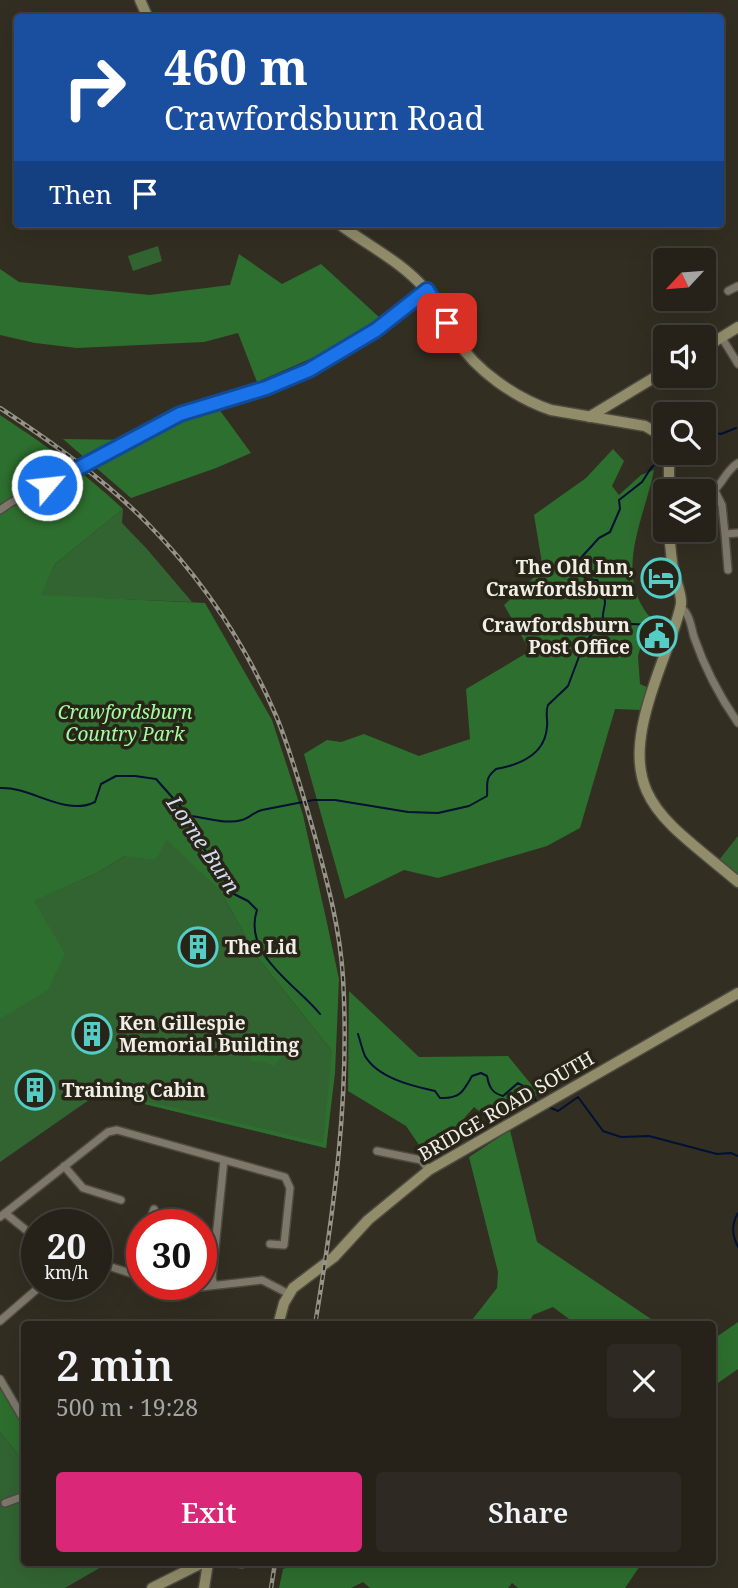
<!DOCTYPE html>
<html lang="en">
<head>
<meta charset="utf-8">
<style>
	:root { --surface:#26221a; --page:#2e2a23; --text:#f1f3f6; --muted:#a4a4a2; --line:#423f39; --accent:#db2777 }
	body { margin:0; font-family:"Noto Serif",serif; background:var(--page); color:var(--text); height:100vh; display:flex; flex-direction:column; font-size:26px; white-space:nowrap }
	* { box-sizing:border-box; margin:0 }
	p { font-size:23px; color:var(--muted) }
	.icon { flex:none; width:38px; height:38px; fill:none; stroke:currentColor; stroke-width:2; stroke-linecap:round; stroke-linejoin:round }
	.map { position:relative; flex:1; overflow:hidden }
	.side { position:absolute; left:21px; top:1321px; width:695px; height:245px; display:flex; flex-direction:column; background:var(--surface); border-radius:7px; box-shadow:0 7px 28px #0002,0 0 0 2px var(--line) }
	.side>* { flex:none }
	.top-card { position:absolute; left:14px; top:14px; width:710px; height:214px; border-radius:7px; box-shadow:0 7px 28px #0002,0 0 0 2px var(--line); background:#1a4fa0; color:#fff; overflow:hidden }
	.needle { width:46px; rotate:244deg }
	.buttons { position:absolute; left:653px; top:248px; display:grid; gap:14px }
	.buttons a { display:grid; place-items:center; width:63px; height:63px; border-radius:7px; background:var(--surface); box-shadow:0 7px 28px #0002,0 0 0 2px var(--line); font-size:35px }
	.speed { position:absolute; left:21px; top:1209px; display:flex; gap:14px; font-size:35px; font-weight:700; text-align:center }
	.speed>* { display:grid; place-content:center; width:91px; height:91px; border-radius:50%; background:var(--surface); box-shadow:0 7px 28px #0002,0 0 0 2px var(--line); line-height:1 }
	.speed small { font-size:18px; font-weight:400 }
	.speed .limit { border:10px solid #d22; background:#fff; color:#111 }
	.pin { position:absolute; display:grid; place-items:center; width:60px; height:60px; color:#fff; margin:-30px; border-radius:14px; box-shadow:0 4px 10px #0006 }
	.me { position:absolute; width:77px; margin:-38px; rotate:62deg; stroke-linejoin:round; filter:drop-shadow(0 0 5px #0008) }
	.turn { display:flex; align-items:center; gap:24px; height:147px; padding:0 35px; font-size:32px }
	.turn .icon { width:91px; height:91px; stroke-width:2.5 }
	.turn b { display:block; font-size:49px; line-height:60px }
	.then { display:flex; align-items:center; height:66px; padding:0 35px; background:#0003; gap:14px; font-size:26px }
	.round { display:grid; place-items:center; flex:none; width:74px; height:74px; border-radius:7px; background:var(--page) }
	.summary { display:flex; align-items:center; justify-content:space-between; height:119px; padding:0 35px }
	h1 { font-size:42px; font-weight:600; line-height:52px }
	.cta { display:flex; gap:14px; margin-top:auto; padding:14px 35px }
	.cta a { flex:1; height:80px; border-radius:7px; background:var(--accent); color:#fff; font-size:28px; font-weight:600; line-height:80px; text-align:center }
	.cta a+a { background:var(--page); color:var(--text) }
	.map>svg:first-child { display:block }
	.green { fill:#326432 }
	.forest { fill:#2d6f2e }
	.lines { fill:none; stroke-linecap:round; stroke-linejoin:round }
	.stream { stroke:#013; stroke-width:2 }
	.street-casing { stroke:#4d4a40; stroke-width:10 }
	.secondary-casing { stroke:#4d4a40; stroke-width:13 }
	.street { stroke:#7d786a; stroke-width:7 }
	.secondary { stroke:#918c69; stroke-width:10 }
	.rail-casing { stroke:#96938a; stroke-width:4.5 }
	.rail { stroke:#282418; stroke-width:2; stroke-dasharray:5; stroke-linecap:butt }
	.route-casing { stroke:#114b97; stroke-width:18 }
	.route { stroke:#1a73e8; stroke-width:12 }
	.labels { text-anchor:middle; stroke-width:7; stroke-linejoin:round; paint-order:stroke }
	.poi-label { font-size:19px; font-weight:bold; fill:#f0eee6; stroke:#282418; text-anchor:start }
	.park-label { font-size:19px; font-style:italic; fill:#a3fca0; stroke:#282418 }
	.street-label { font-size:19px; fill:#f0eee6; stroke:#282418 }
	.water-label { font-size:21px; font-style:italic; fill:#d2def2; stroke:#282418 }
</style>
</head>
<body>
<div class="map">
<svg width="738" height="1588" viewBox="0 0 738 1588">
	<rect width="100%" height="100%" fill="#322e22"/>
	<path class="green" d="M158,246L162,261L133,271L128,256Z
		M123,509L122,523L147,549L192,602L40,596L55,564Z
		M738,836V874L719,860Z
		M167,838L221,892L257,957L332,1051L334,1072L326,1148L99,1093L0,1162V1019L33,901L95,874L125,856Z
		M0,1432L24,1462V1563H101L103,1566L65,1588H0Z"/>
	<path class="forest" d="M239,254L282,284L321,264L379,317L342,345L257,382L238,333L204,342L77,348L35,343L0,335V269L19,282L150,295L230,285Z
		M216,405L251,453L216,468L131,498L63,439L137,440Z
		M0,415C44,444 85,473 123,509L55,564L41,595L205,603L272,720L303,815L327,923L339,979L335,1073L326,1148L99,1093V1090L323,1143L332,1051L257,957L221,892L167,840L155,860L125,856L95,874L34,901L65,954L48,990L0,1019Z
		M613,449L624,461L612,486L619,495L641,475L654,470C645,517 614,571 648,615C652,619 661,622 667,625L665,629L652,632L650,636L644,635L638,656L640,684L649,688L641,710L615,709L580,828L547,846L438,878L404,870L345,899L304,754L327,740L341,742L364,734L419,756L470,739L466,689L530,651L504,605L543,569L534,515L586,478Z
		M349,991L419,1057L508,1056L539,1094L491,1121L474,1107L453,1131L459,1145L430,1161L406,1126L348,1091Z
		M259,1035L282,1040L288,1045V1051L273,1066L264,1061L253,1062L249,1058L252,1038Z
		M510,1130L537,1242L660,1325H577L553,1307L533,1315L527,1325H468L497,1288L498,1272L469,1157Z
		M738,1322V1369L715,1385L717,1393L712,1395V1340Z
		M0,1386L24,1426V1462L0,1432Z
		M299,1563H642L625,1588H518L512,1583L508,1588H370L363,1582L351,1588H279L283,1569Z"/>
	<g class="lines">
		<path class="stream" d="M704,431L721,434L736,428
			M603,623L658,625
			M0,788C30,786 65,817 95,802L101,784L116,776H135L156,779L189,816L193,834L218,868L232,893L248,901L257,910C242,955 298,986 320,1014
			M189,816C206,817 225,825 242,820C249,818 254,812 262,810L313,800H335L408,812L438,813L469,806L487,796C488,783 484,779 496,769C519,765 545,755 547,727C548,719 545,713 548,705L568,686L583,646L603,619C602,612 605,608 605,602C605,595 600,585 597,580H589L578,573L577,562L599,538L610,532L620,509L619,500L642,482L651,468L665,455
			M358,1034C360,1040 362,1049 365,1056C378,1078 412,1086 435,1091L440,1098C460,1099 463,1092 472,1076L481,1073L487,1076C489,1087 492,1093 503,1096L518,1083L527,1088L537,1102
			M549,1107L558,1111L578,1097L603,1131L621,1137L649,1136L717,1154L731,1153L738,1156
			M738,1213C731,1225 732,1235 738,1247"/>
		<g class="street-casing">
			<path id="street" d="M728,291L738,286
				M722,338L738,364
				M715,491L722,505L725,534L738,533
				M704,496C722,490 723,472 738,463
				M0,510L10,503L180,414L266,388L309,370L376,330L427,290
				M725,534L728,570
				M680,607C690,613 691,627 694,637C704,666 720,697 738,723
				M377,1151L421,1160L429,1170
				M64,1166L83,1188L121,1200
				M5,1213L37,1239
				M0,1217L108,1132L117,1130L285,1177L290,1188L284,1245L270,1244
				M148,1225L154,1209
				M96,1262L142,1277
				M132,1273L142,1244
				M164,1284L183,1289L262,1280L289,1294
				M214,1285L212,1278L224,1160
				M0,1321L37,1289
				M0,1379L24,1420
				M5,1503L24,1496
				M237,1563L242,1564"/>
		</g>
		<g class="secondary-casing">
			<path id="secondary" d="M140,0L148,18
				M339,224C367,245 402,262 425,289C438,304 446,323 457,340C476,371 516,398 551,410L645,426L657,433L665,442
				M704,348L738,327
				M589,417L665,371
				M669,492V453
				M669,530C670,544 671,559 674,573C676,582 682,594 681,604C677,626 661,662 654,685C615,798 659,815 738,882
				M278,1325L284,1303L293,1288L334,1257L368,1220L429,1170L738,993
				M152,1588L202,1563
				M204,1588L208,1563"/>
		</g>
		<use href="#street" class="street"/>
		<use href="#secondary" class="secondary"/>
		<g class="rail-casing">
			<path id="rail" d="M0,408C53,443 104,479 149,525C203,580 247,647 277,718C292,755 303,795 314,833C327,881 340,928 343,978C350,1095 334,1210 315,1325
				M271,1588L275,1563"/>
		</g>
		<use href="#rail" class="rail"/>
	</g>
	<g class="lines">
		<g class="route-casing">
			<path id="route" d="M47,485L180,414L266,388L309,370L376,330L427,290L447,323"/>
		</g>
		<use href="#route" class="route"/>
	</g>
	<defs>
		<g id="hotel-ring" transform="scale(2.0125)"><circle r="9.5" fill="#282418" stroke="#54cdc6" stroke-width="1.5"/><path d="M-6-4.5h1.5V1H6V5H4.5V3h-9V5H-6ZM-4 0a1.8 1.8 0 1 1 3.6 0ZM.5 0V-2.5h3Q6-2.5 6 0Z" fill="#54cdc6"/></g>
		<g id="civic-ring" transform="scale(2.0125)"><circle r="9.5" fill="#282418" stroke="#54cdc6" stroke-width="1.5"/><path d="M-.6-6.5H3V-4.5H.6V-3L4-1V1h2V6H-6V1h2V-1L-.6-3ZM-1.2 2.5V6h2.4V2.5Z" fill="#54cdc6"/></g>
		<g id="building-ring" transform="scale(2.0125)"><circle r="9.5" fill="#282418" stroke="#54cdc6" stroke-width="1.5"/><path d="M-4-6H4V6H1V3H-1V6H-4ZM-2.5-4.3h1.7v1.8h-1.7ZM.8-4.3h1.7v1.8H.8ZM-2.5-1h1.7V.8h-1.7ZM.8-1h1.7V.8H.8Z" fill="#54cdc6"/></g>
	</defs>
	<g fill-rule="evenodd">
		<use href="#hotel-ring" x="661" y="578"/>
		<use href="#civic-ring" x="657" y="636"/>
		<use href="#building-ring" x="198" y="947"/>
		<use href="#building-ring" x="92" y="1034"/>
		<use href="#building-ring" x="35" y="1090"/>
	</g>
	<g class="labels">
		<g class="poi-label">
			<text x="634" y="574" text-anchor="end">The Old Inn,<tspan x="634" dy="22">Crawfordsburn</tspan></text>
			<text x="630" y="632" text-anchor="end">Crawfordsburn<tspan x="630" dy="22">Post Office</tspan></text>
			<text x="225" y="954">The Lid</text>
			<text x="119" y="1030">Ken Gillespie<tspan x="119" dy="22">Memorial Building</tspan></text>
			<text x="62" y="1097">Training Cabin</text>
		</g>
		<g class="park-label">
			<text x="125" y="719">Crawfordsburn<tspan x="125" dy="22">Country Park</tspan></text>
		</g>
		<g class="street-label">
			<text transform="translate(506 1106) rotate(-30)" y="7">BRIDGE ROAD SOUTH</text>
		</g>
		<g class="water-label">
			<text transform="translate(203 845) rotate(56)" y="7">Lorne Burn</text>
		</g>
	</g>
</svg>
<div class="buttons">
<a><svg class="needle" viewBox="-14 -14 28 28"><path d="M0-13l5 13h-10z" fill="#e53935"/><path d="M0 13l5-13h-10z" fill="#a4a4a2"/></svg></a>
<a><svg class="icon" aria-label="sound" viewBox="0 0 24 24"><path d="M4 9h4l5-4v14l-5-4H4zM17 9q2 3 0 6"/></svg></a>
<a><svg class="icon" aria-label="search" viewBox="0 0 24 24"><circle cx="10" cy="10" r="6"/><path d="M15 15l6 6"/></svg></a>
<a><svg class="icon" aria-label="layers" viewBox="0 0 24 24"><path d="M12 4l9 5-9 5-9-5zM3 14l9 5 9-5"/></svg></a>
</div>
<div class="speed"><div>20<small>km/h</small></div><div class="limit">30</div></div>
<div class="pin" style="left:447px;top:323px;background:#d93025"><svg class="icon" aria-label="arrive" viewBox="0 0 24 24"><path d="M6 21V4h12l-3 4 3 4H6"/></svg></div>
<svg class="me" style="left:47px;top:485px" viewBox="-20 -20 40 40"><circle r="17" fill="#1a73e8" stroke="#fff" stroke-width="3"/><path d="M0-11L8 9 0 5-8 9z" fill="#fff"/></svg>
<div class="top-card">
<div class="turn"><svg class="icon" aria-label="right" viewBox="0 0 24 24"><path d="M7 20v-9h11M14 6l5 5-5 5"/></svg><div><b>460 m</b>Crawfordsburn Road</div></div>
<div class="then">Then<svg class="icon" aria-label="arrive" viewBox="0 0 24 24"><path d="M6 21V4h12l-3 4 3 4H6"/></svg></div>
</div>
<section class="side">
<div class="summary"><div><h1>2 min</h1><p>500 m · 19:28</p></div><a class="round"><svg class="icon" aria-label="close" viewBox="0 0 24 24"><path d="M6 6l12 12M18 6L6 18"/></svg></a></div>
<div class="cta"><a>Exit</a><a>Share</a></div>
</section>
</div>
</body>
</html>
